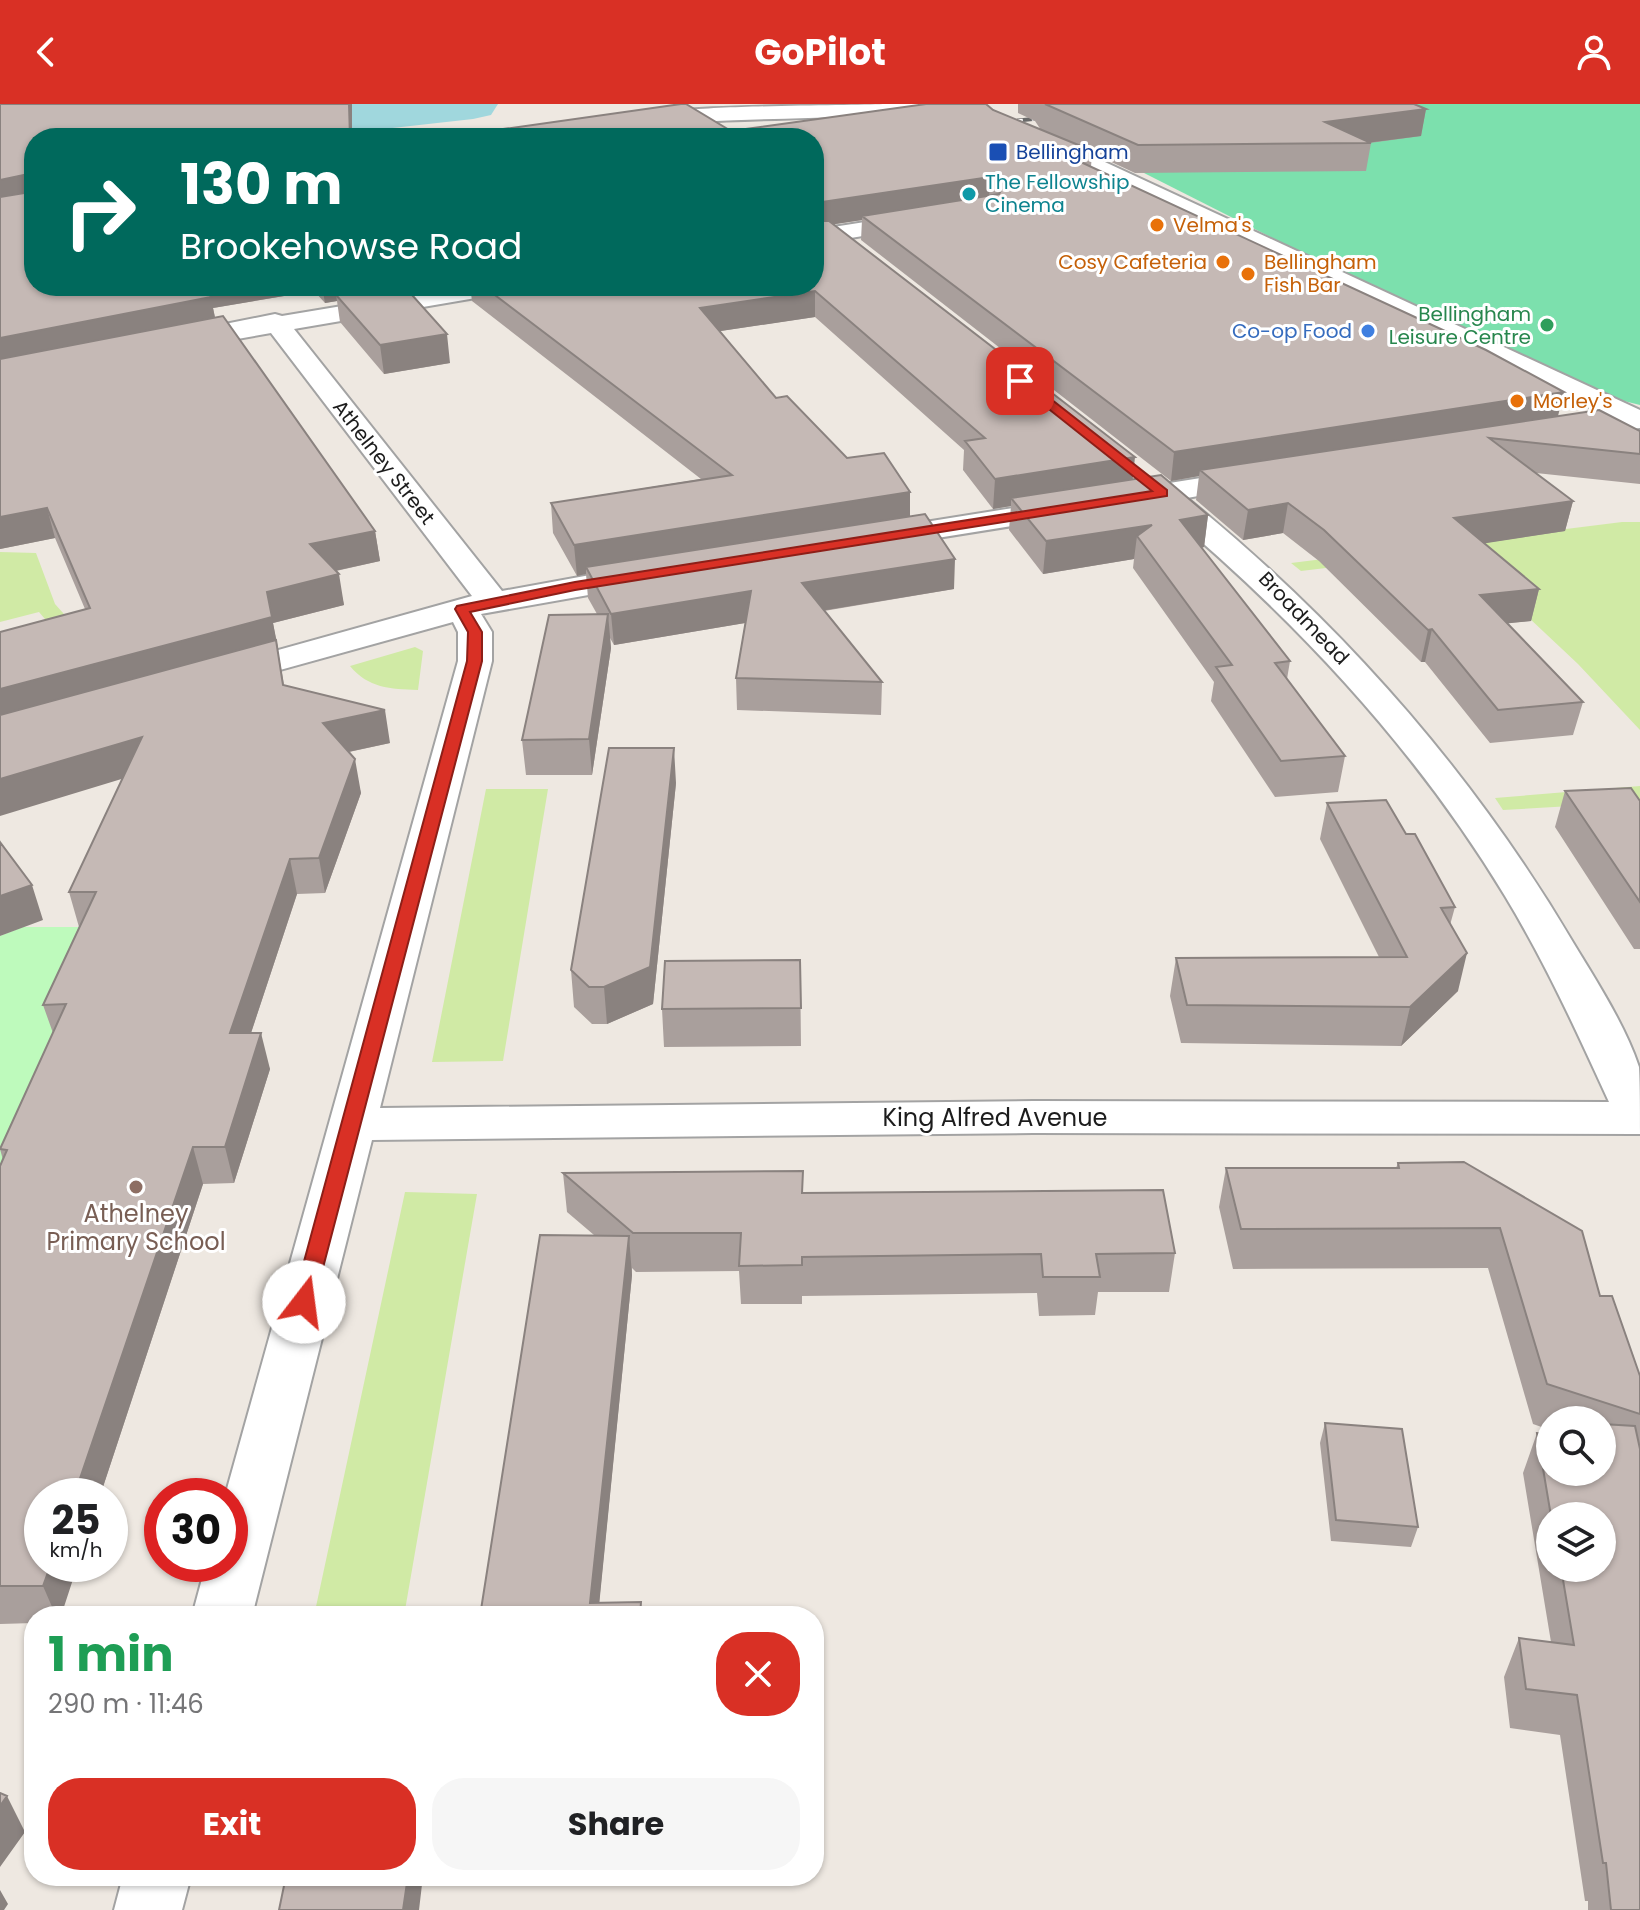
<!DOCTYPE html>
<html lang="en">
<head>
<meta charset="utf-8">
<style>
	:root { --surface:#fff; --page:#f6f6f6; --text:#202124; --muted:#757577; --accent:#d93025 }
	body { margin:0; font-family:Poppins,sans-serif; background:var(--page); color:var(--text); height:100vh; display:flex; flex-direction:column; font-size:30px; white-space:nowrap }
	* { box-sizing:border-box; margin:0 }
	p { font-size:26px; color:var(--muted) }
	.icon { flex:none; width:44px; height:44px; fill:none; stroke:currentColor; stroke-width:2; stroke-linecap:round; stroke-linejoin:round }
	.map { position:relative; flex:1; overflow:hidden }
	.panel { position:absolute; left:24px; top:1502px; width:800px; height:280px; display:flex; flex-direction:column; background:var(--surface); border-radius:32px; box-shadow:0 2px 6px #0004 }
	.panel>* { flex:none }
	.banner { position:absolute; left:24px; top:24px; width:800px; height:168px; border-radius:32px; box-shadow:0 2px 6px #0004; background:#00695c; color:#fff; overflow:hidden }
	.buttons { position:absolute; left:1536px; top:1302px; display:grid; gap:16px }
	.buttons a { display:grid; place-items:center; width:80px; height:80px; border-radius:50%; background:var(--surface); box-shadow:0 2px 6px #0004; font-size:40px }
	.speed { position:absolute; left:24px; top:1374px; display:flex; gap:16px; font-size:40px; font-weight:700; text-align:center }
	.speed>* { display:grid; place-content:center; width:104px; height:104px; border-radius:50%; background:var(--surface); box-shadow:0 2px 6px #0004; line-height:1 }
	.speed small { font-size:20px; font-weight:400 }
	.speed .limit { border:12px solid #d22; background:#fff; color:#111 }
	.pin { position:absolute; display:grid; place-items:center; width:68px; height:68px; color:#fff; margin:-34px; border-radius:16px; box-shadow:0 4px 12px #0006 }
	.me { position:absolute; width:88px; margin:-44px; rotate:15deg; stroke-linejoin:round; filter:drop-shadow(0 0 6px #0008) }
	.turn { display:flex; align-items:center; gap:28px; height:168px; padding:0 24px; font-size:36px }
	.turn .icon { width:104px; height:104px; stroke-width:2.5 }
	.turn b { display:block; font-size:56px; line-height:68px }
	.round { display:grid; place-items:center; flex:none; width:84px; height:84px; border-radius:32px; background:var(--page) }
	.summary { display:flex; align-items:center; justify-content:space-between; height:136px; padding:0 24px }
	h1 { font-size:48px; font-weight:700; line-height:60px; color:#1e9e55 }
	.cta { display:flex; gap:16px; margin-top:auto; padding:16px 24px }
	.cta a { flex:1; height:92px; border-radius:32px; background:var(--accent); color:#fff; font-size:32px; font-weight:700; line-height:92px; text-align:center }
	.cta a+a { background:var(--page); color:var(--text) }
	header { display:flex; justify-content:space-between; align-items:center; height:104px; padding:0 24px; background:var(--accent); color:#fff; font-size:36px; font-weight:700 }
	.map>svg:first-child { display:block }
	.grass { fill:#d0eaa5 }
	.park { fill:#befabc }
	.pitch { fill:#7ce0ad }
	.lines { fill:none; stroke-linecap:round; stroke-linejoin:round }
	.river { fill:#a0d7dd; fill-rule:evenodd }
	.street-casing { stroke:#a3a3a3; stroke-width:4 }
	.street { fill:#fff; fill-rule:evenodd }
	.rail-casing { stroke:#6a6a6a; stroke-width:4 }
	.rail { stroke:#fff; stroke-width:3; stroke-dasharray:9; stroke-linecap:butt }
	.wall { fill:#a99f9c; fill-rule:evenodd }
	.shaded-wall { fill:#8a827f }
	.building { fill:#c5b9b5; stroke:#8a827f; stroke-width:2 }
	.route { fill:#d93025; stroke:#8d1f18; stroke-width:2 }
	.transit-dot { fill:#1a4fb4; stroke:#fff; stroke-width:3 }
	.culture-dot { fill:#0f9aa8; stroke:#fff; stroke-width:3 }
	.food-dot { fill:#e8710a; stroke:#fff; stroke-width:3 }
	.leisure-dot { fill:#2e9e5b; stroke:#fff; stroke-width:3 }
	.shop-dot { fill:#3f7fe0; stroke:#fff; stroke-width:3 }
	.education-dot { fill:#8d6e63; stroke:#fff; stroke-width:3 }
	.labels { text-anchor:middle; stroke-width:6; stroke-linejoin:round; paint-order:stroke }
	.far-transit-label { font-size:20px; fill:#164399; stroke:#fff; text-anchor:start }
	.far-culture-label { font-size:20px; fill:#0d838f; stroke:#fff; text-anchor:start }
	.far-food-label { font-size:20px; fill:#c56008; stroke:#fff; text-anchor:start }
	.far-leisure-label { font-size:20px; fill:#27864d; stroke:#fff; text-anchor:end }
	.far-shop-label { font-size:20px; fill:#366cbe; stroke:#fff; text-anchor:end }
	.far-street-label { font-size:20px; fill:#1c1c1c; stroke:#fff }
	.street-label { font-size:24px; fill:#1c1c1c; stroke:#fff }
	.education-label { font-size:24px; fill:#785e54; stroke:#fff }
</style>
</head>
<body>
<header><svg class="icon" aria-label="back" viewBox="0 0 24 24"><path d="M15 5l-7 7 7 7"/></svg>GoPilot<svg class="icon" aria-label="person" viewBox="0 0 24 24"><circle cx="12" cy="8" r="4"/><path d="M4 21q1-7 8-7t8 7"/></svg></header>
<div class="map">
<svg width="1640" height="1806" viewBox="0 0 1640 1806">
	<rect width="100%" height="100%" fill="#eee8e1"/>
	<path class="grass" d="M1622,418H1640V626L1578,560L1459,448L1301,467L1291,459Z
		M0,448L36,449L55,500L122,575L101,581L39,508L0,518Z
		M415,543L423,547L418,586C390,585 368,584 350,562Z
		M1640,682V698L1503,706L1495,694Z
		M486,685H548L503,957L432,958Z
		M405,1088L477,1090L404,1512H314Z"/>
	<path class="park" d="M23,823H134L0,1112V832Z"/>
	<path class="pitch" d="M1330,0H1640V301L1608,293L1302,149L1065,29Z"/>
	<g class="lines">
		<path class="river" d="M320,0H498L491,11L473,15L303,34H196L204,23Z"/>
		<g class="street-casing">
			<path id="street" d="M883,0H957L947,6C846,17 744,12 643,22L633,16C649,0 847,2 883,0Z
				M1038,27L1640,306V324L1562,334L1552,332L1548,326L1552,320L1605,311L1031,37L1028,33Z
				M922,109L933,116L930,121L814,140V126Z
				M462,182H517L505,189L294,225L502,487L645,461L656,464L661,471L656,478L645,481L481,510L492,528V557L380,1004L1033,997L1609,998C1577,928 1545,858 1505,792C1413,640 1292,512 1156,399L875,444L864,442L859,435L864,428L875,426L1257,365L1267,368L1272,374L1267,380L1187,394C1342,520 1472,667 1574,840C1597,878 1625,921 1639,963C1640,982 1640,1010 1640,1030L1033,1029L372,1036L252,1512H192L206,1460H230V1392H225L458,557V528L453,518L222,582L210,579L205,572L210,565L472,492L271,229L175,246L162,238L175,230L275,210L282,212Z
				M123,1772H191L182,1806H114Z"/>
		</g>
		<use href="#street" class="street"/>
		<g class="rail-casing">
			<path id="rail" d="M996,19L1052,13"/>
		</g>
		<use href="#rail" class="rail"/>
	</g>
	<path class="wall" d="M0,0H352V34H34V182H389L450,259L384,270L340,218L337,197L325,199L314,187L213,204L215,213L375,427L380,457L336,467L344,501L273,519L284,581L390,639L349,648L361,689L325,789L297,790L251,929L270,965L234,1079L203,1080L100,1392H42L61,1512H34V1519L0,1520V1062L3,1056L0,1045L53,929L43,901L79,823L69,788L123,675L85,505L55,434L0,445Z
		M1018,0H1414L1426,5L1421,32L1370,39H1371L1366,67L1135,69L1092,49L1091,63L1558,312L1640,327V380L1536,369L1573,397L1565,427L1484,439L1539,485L1531,517L1507,519L1583,598L1573,631L1490,639L1425,558H1421L1319,457L1283,429L1243,436L1196,396L1199,372L1171,377L861,136L862,116L834,120L1133,375L1208,411L1204,443L1202,444L1290,557L1287,575L1345,652L1338,688L1275,693L1211,597L1214,578L1133,464L1134,455L1043,470L1009,426L1011,402L993,405L963,366L964,346L815,213L720,227L776,294L847,354L910,388V412L954,485L824,507L882,578L881,611L737,606L736,574L745,519L614,541L610,534L611,544L592,671H526L522,636L597,510L588,494L586,470L577,472L553,429L551,399L701,375L472,197L470,182H814L731,27L993,6L1041,26L1035,17L1018,9Z
		M676,679L653,900L607,920H592L574,903L571,866Z
		M1565,687L1640,697V845H1634L1555,723Z
		M1327,699L1406,730L1455,803L1450,821L1458,887L1401,942L1181,939L1170,892L1176,854L1379,853L1320,735Z
		M800,856L801,942L664,943L662,905Z
		M1464,1058L1600,1192L1640,1272V1806H1588V1797H1585L1560,1631L1510,1624L1504,1573L1519,1534L1551,1538L1523,1369L1537,1329L1602,1368V1316H1550V1326L1533,1320L1488,1164L1233,1165L1219,1103L1226,1064H1396L1398,1059ZM1550,1412H1602V1464H1550Z
		M563,1069L803,1089L1175,1149L1169,1188H1098L1095,1211L1039,1212L1037,1189L802,1192V1200H741L739,1167L636,1168L632,1164V1171L599,1499L480,1512L594,1131L567,1108Z
		M1325,1319L1418,1423L1411,1443L1331,1437L1320,1339Z"/>
	<path class="shaded-wall" d="M349,0H352V34H350Z
		M1426,5L1421,32L1366,39L1325,18Z
		M28,70L34,93L0,100V76Z
		M990,73L989,96L862,112V116L816,123L814,128V104L816,99Z
		M202,182H313L314,187L213,204L216,219L0,263V234Z
		M322,182H389L336,191L337,197L325,199Z
		M815,187V213L701,230L700,204Z
		M447,230L450,259L384,270L380,241Z
		M1564,288L1557,316L1200,366L1199,372L1171,377L1174,348Z
		M1135,353L1132,382L1011,394V402L993,405L995,375Z
		M910,388V418L586,463V470L577,472L574,441Z
		M1573,397L1565,427L1448,445L1454,414Z
		M1288,399L1283,429L1243,436L1248,406Z
		M47,404L55,434L0,445V413Z
		M1208,411L1204,443L1176,448L1180,416Z
		M1152,421L1137,432L1134,455L1043,470L1046,437Z
		M375,427L380,457L316,471L310,440Z
		M955,455L954,485L802,510V479Z
		M339,470L344,501L273,519L278,544L0,620V585L267,488Z
		M1539,485L1531,517L1472,523L1480,491Z
		M751,487V518L614,541L611,510Z
		M608,510L611,544L592,671L589,635Z
		M1432,525L1425,558H1421L1428,526Z
		M385,606L390,639L329,652L323,619Z
		M142,633L151,666L0,712V675Z
		M674,644L676,679L653,900L607,920L604,883Z
		M355,655L361,689L325,789L319,754Z
		M290,755L297,790L239,965L230,929Z
		M32,781L43,816L0,832V792Z
		M1467,849L1458,887L1401,942L1410,903Z
		M261,929L270,965L234,1079L225,1043Z
		M193,1043L203,1080L100,1392H74Z
		M629,1132L632,1171L598,1512L590,1499Z
		M51,1460H78L61,1512H56L43,1482Z
		M7,1692L25,1728L0,1763V1702Z
		M408,1772H423L419,1806H403Z
		M0,1786L8,1800L4,1806H0Z"/>
	<path class="building" d="M0,0H349L350,34H34V182H204L211,193L0,234V93L31,88V73L28,70L0,76Z
		M681,0H686L731,27L926,0H986L993,6L1093,47H1057L1486,246L1564,288L1174,348L862,112L999,90L1004,81L999,75L990,73L816,99L814,104V34H440Z
		M1045,0H1414L1426,5L1325,18L1371,39L1138,41Z
		M814,117H829L1135,353L995,375L965,337L985,334L815,187L700,204L776,294L787,292L847,354L884,349L910,388L574,441L551,399L732,371L483,182H814Z
		M392,182H404L447,230L380,241L336,191Z
		M223,212L375,427L310,440L339,470L267,488L272,513L0,585V528L90,504L47,404L0,413V255Z
		M1599,306L1640,327V350L1489,334L1573,397L1454,414L1539,485L1480,491L1583,598L1498,606L1432,525L1428,526L1324,426L1288,399L1248,406L1200,366Z
		M1161,371L1208,411L1180,416L1290,557L1275,559L1345,652L1281,657L1216,563L1232,561L1137,432L1152,421L1046,437L1011,394Z
		M925,410L955,455L802,479L882,578L736,574L751,487L611,510L586,463Z
		M608,510L589,635L522,636L549,511Z
		M276,536L283,581L385,606L323,619L355,655L319,754L290,755L230,929H261L225,1043H193L74,1392H42V1460H51L43,1482H0V1062L7,1046L0,1045L66,900L43,901L96,788H69L142,633L0,675V611Z
		M609,644H674L650,863L604,883H589L571,866Z
		M1631,684L1640,697V798L1565,687Z
		M1386,696L1406,730H1415L1455,803L1441,804L1467,849L1410,903L1187,901L1176,854L1407,853L1327,699Z
		M0,738L32,781L0,792Z
		M800,856L801,904L662,905L665,857Z
		M1464,1058L1582,1127L1600,1192H1612L1640,1272V1310L1547,1280L1500,1124L1241,1125L1226,1064H1399L1398,1059Z
		M803,1067L802,1089L1163,1086L1175,1149L1096,1150L1100,1173H1043L1041,1150L802,1153V1161L739,1162L741,1129H633L563,1069Z
		M540,1131L629,1132L590,1499L641,1498L640,1512H480Z
		M1325,1319L1402,1325L1418,1423L1336,1416Z
		M1602,1320L1635,1322L1640,1345V1806H1611L1606,1759H1603L1577,1591L1526,1585L1519,1534L1574,1541L1561,1464H1602V1412H1551L1537,1329L1550,1330V1368H1602Z
		M0,1689L7,1692L0,1702Z
		M286,1772H408L403,1806H279Z"/>
	<path class="route" d="M1016,274H1024L1167,386V392L575,486L470,508L482,528V557L314,1198L304,1206L296,1203L293,1198L467,557L468,528L455,505L457,502L575,478L1152,387L1016,279Z"/>
	<rect class="transit-dot" x="988" y="38" width="20" height="20" rx="4"/>
	<circle class="culture-dot" cx="969" cy="90" r="8"/>
	<g class="food-dot">
		<circle cx="1157" cy="121" r="8"/>
		<circle cx="1223" cy="158" r="8"/>
		<circle cx="1248" cy="170" r="8"/>
		<circle cx="1517" cy="297" r="8"/>
	</g>
	<circle class="leisure-dot" cx="1547" cy="221" r="8"/>
	<circle class="shop-dot" cx="1368" cy="227" r="8"/>
	<circle class="education-dot" cx="136" cy="1083" r="8"/>
	<g class="labels">
		<g class="far-transit-label">
			<text x="1016" y="55">Bellingham</text>
		</g>
		<g class="far-culture-label">
			<text x="985" y="85">The Fellowship<tspan x="985" dy="23">Cinema</tspan></text>
		</g>
		<g class="far-food-label">
			<text x="1173" y="128">Velma's</text>
			<text x="1207" y="165" text-anchor="end">Cosy Cafeteria</text>
			<text x="1264" y="165">Bellingham<tspan x="1264" dy="23">Fish Bar</tspan></text>
			<text x="1533" y="304">Morley's</text>
		</g>
		<g class="far-leisure-label">
			<text x="1531" y="217">Bellingham<tspan x="1531" dy="23">Leisure Centre</tspan></text>
		</g>
		<g class="far-shop-label">
			<text x="1352" y="234">Co-op Food</text>
		</g>
		<g class="far-street-label">
			<text transform="translate(384 358) rotate(52)" y="7">Athelney Street</text>
			<text transform="translate(1304 514) rotate(46)" y="7">Broadmead</text>
		</g>
		<g class="street-label">
			<text x="995" y="1022">King Alfred Avenue</text>
		</g>
		<g class="education-label">
			<text x="136" y="1118">Athelney<tspan x="136" dy="28">Primary School</tspan></text>
		</g>
	</g>
</svg>
<div class="buttons">
<a><svg class="icon" aria-label="search" viewBox="0 0 24 24"><circle cx="10" cy="10" r="6"/><path d="M15 15l6 6"/></svg></a>
<a><svg class="icon" aria-label="layers" viewBox="0 0 24 24"><path d="M12 4l9 5-9 5-9-5zM3 14l9 5 9-5"/></svg></a>
</div>
<div class="speed"><div>25<small>km/h</small></div><div class="limit">30</div></div>
<div class="pin" style="left:1020px;top:277px;background:#d93025"><svg class="icon" aria-label="arrive" viewBox="0 0 24 24"><path d="M6 21V4h12l-3 4 3 4H6"/></svg></div>
<svg class="me" style="left:304px;top:1198px" viewBox="-20 -20 40 40"><circle r="19" fill="#fff"/><path d="M0-13L10 11 0 6-10 11z" fill="#d93025"/></svg>
<div class="banner">
<div class="turn"><svg class="icon" aria-label="right" viewBox="0 0 24 24"><path d="M7 20v-9h11M14 6l5 5-5 5"/></svg><div><b>130 m</b>Brookehowse Road</div></div>
</div>
<section class="panel">
<div class="summary"><div><h1>1 min</h1><p>290 m · 11:46</p></div><a class="round" style="background:#d93025;color:#fff"><svg class="icon" aria-label="close" viewBox="0 0 24 24"><path d="M6 6l12 12M18 6L6 18"/></svg></a></div>
<div class="cta"><a>Exit</a><a>Share</a></div>
</section>
</div>
</body>
</html>
